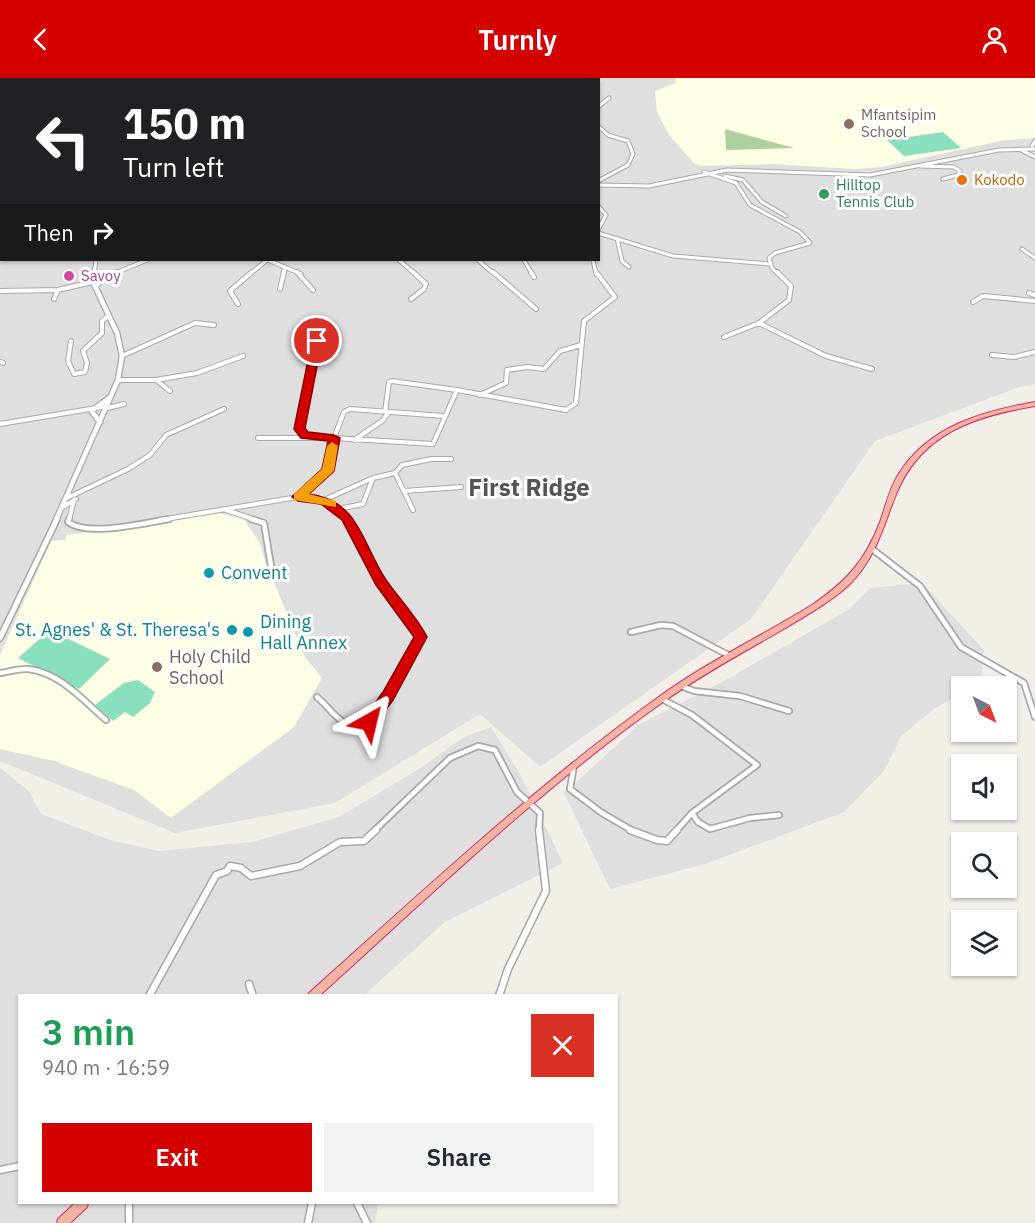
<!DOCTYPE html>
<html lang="en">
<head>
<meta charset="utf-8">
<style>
	:root { --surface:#fff; --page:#f2f2f3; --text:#1f2937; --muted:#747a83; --accent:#d40000 }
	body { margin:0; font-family:"IBM Plex Sans",sans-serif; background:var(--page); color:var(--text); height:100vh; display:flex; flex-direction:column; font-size:22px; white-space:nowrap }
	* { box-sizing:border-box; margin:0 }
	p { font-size:20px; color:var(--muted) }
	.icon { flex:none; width:33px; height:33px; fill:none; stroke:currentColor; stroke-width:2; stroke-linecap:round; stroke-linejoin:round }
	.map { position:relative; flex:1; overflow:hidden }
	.panel { position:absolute; left:18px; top:916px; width:600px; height:210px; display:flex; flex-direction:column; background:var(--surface); border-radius:0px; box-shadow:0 2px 4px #0004 }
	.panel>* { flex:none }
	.top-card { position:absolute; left:0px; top:0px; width:600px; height:183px; box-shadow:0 2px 4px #0004; background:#202124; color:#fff; overflow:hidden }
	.needle { width:39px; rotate:138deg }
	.fabs { position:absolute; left:951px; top:598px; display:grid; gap:12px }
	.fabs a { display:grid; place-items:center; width:66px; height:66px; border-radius:0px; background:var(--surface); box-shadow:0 2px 4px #0004; font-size:30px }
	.pin { position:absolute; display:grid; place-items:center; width:51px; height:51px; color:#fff; margin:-26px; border:3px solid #fff; border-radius:50%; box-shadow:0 2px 6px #0007 }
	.me { position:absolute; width:66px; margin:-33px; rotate:37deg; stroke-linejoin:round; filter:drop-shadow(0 0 4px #0008) }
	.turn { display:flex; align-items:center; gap:21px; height:126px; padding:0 24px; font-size:27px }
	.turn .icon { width:78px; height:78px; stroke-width:2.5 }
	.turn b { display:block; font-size:42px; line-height:51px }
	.then { display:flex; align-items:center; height:57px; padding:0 24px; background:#0003; gap:12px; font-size:22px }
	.round { display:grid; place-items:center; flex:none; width:63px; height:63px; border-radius:0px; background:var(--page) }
	.head { display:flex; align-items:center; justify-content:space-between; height:102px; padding:0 24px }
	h1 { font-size:36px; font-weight:600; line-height:45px; color:#1e9e55 }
	.cta { display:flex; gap:12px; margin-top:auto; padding:12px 24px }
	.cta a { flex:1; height:69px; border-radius:0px; background:var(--accent); color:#fff; font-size:24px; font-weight:600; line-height:69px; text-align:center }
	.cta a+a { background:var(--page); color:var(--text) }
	header { display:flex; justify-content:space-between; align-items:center; height:78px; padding:0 24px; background:var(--accent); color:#fff; font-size:27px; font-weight:600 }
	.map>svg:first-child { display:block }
	.residential { fill:#e0dfdf }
	.education { fill:#ffffe5 }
	.forest { fill:#add19e }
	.pitch { fill:#88e0be }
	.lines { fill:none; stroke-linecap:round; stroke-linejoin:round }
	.minor-far3-casing { stroke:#a9a9a9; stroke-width:5 }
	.minor-far2-casing { stroke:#a9a9a9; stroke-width:6 }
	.minor-far1-casing { stroke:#a9a9a9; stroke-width:8 }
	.minor-casing { stroke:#a9a9a9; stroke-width:9 }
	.tertiary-far2-casing { stroke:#a9a9a9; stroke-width:5 }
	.tertiary-far1-casing { stroke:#a9a9a9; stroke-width:7 }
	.tertiary-casing { stroke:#a9a9a9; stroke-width:8 }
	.trunk-casing { stroke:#dc2a67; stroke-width:2 }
	.minor-far3 { stroke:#fff; stroke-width:3 }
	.minor-far2 { stroke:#fff; stroke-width:4 }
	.minor-far1 { stroke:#fff; stroke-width:4.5 }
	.minor { stroke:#fff; stroke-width:6 }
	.tertiary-far2 { stroke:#fff; stroke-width:3 }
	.tertiary-far1 { stroke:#fff; stroke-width:4.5 }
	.tertiary { stroke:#fff; stroke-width:5 }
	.trunk { fill:#f2b4a3; fill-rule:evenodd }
	.route { fill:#d40000; stroke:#8a0000; stroke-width:1.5 }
	.slow { fill:#f59e0b }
	.education-dot { fill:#8d6e63; stroke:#fff; stroke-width:2 }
	.food-dot { fill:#e8710a; stroke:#fff; stroke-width:2 }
	.leisure-dot { fill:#2e9e5b; stroke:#fff; stroke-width:2 }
	.hotel-dot { fill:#d1479c; stroke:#fff; stroke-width:2 }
	.culture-dot { fill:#0f9aa8; stroke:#fff; stroke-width:2 }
	.labels { text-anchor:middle; stroke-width:6; stroke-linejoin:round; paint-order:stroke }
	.far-education-label { font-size:15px; fill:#785e54; stroke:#fff; text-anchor:start }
	.far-food-label { font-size:15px; fill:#c56008; stroke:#fff; text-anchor:start }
	.far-leisure-label { font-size:15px; fill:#27864d; stroke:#fff; text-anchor:start }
	.far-hotel-label { font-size:15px; fill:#b23c85; stroke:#fff; text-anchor:start }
	.culture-label { font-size:18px; fill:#0d838f; stroke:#fff; text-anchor:start }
	.education-label { font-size:18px; fill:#785e54; stroke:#fff; text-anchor:start }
	.district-label { font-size:24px; font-weight:bold; fill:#555; stroke:#fff }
</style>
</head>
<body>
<header><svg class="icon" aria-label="back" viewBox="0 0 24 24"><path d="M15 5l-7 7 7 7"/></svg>Turnly<svg class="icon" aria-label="person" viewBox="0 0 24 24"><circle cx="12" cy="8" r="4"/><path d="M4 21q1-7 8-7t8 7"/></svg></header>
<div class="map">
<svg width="1035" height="1145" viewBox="0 0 1035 1145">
	<rect width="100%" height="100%" fill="#f2efe9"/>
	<path class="residential" d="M31,0H1035V306L1019,309L875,363L751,541L540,689L480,636L335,725L175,755L0,683V43L2,182H598V2L29,1Z
		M922,505L984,572L981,606L962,609L961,617L935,630L901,658L884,693L844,734L705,786L610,811L564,715L640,646L724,603L848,532L870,510Z
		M491,649L521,698L563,785L445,844L363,918H20V1125H378L375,1145H0V690L28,712L41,736L110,762L159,773L252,764L339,739L422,689L464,659Z"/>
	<path class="education" d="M675,0H1035V60L1005,62L881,89L854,91L772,86L702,88L694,85L669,57L657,34L655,13L676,5Z
		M220,435L244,442L260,465L265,483L305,579L322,600L294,649L171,740L134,712L54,683L0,671V577L51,463L65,462L67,457Z"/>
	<path class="forest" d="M725,51L794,70L726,72Z"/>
	<path class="pitch" d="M943,54L961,70L904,78L887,62Z
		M50,552L110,581L79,611L18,580Z
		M138,602L155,614L150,625L133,639L125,634L113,643L95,627L124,605Z"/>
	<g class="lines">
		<g class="minor-far3-casing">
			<path id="minor-far3" d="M478,0L480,2
				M54,2L56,0
				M598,29L609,20
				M598,48L608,57L628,63L633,76L628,87L598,103
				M1032,68L1035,63
				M1019,71L1035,79
				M920,88L954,89L960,93L958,97L943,101
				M704,94L736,105L750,127L800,154L810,165L775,175L769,180L772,190L778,196
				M725,98L743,102L762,124L786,138
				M598,128L606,137L598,152
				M598,155L673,178L769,186
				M617,160L622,183L629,189
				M1022,171L1035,180
				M268,182L301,196
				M399,182L415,196
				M478,182L494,196
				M524,182L532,196
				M593,182L596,196
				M113,196L147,182
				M250,196L267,182
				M283,196L285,189"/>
		</g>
		<g class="minor-far2-casing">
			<path id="minor-far2" d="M297,194L313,212
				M493,194L536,231
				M531,194L534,199
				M98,202L117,194
				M280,211L284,194
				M0,213L58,212L92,204
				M1029,215L1035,217
				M54,221L58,212
				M411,221L424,211L426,206L413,194
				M973,224L983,218L1035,223
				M238,226L230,213L252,194
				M759,245L826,278L872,291
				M724,259L759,245L789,222L791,208L777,194
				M71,263L68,283L74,296L85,294L87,285L83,273L102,255V243L108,238
				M992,277L1014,279L1035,274
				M122,278L195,245L214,247
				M0,284L3,285
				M118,302H156L170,313
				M156,302L197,295L243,278
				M480,317L506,305L507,292L527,289L544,291L560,273L581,267
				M107,330L124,326
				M385,334L389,304L392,303L457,312
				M0,346L108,328
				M305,358L299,345L317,263L324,254
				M258,360H334L344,334L350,331L444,338
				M354,362L382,343L389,334
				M395,395L413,432
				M404,413L461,409
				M298,419C317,422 335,426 348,442
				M67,420L128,391L150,377L166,357L224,331
				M324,422L373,400L395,395L402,387L431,381H451
				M63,429L76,421
				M339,431L363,426L373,400
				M226,432L256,442
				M69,442L74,422
				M160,442L298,419L328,393L334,360L433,366L457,312L566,332L576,325L584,243L615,219L596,194"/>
		</g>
		<g class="minor-far1-casing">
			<path id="minor-far1" d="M69,441L68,444C88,459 144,445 169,441
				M251,441L264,445L272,494
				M872,471L920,508L961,569L1024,605L1035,639
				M631,554L661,547L673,548L730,578
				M0,595C9,594 19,590 28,591C59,594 84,623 106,642
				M681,608L694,613L740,618L789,633
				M317,619C327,627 339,646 353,648C377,651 413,579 421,559L385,510L347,441
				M662,621L692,637L757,687L692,735L676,753
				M574,687L570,711L602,735L633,753
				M692,735L698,744L710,751L750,740L779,737
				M374,753L450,680L478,668L495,672L517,714L540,735L539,753"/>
		</g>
		<g class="minor-casing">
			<path id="minor" d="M630,752L657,762L667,763L677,752
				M249,906L253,918
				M149,918L216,797L227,793L230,788L241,790L251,798L300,788L340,764L364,763L376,752
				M499,918L508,891L546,813L539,752
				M0,1092L20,1088
				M129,1125V1145
				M357,1125L367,1145
				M308,1145L312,1125"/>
		</g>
		<g class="tertiary-far2-casing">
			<path id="tertiary-far2" d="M171,0L175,2
				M293,0H321
				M598,107L649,108L727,92L870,97L999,72L1035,71
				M94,196L96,182"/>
		</g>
		<g class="tertiary-far1-casing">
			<path id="tertiary-far1" d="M93 204a3 3 0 1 1 6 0a3 3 0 1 1-6 0Z
				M93,203L94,194
				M94,331L109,320
				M92,334L100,344
				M56,442L118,302L122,278L117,255L94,206"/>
		</g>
		<g class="tertiary-casing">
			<path id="tertiary" d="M0,560L57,441"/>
		</g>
		<g class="trunk-casing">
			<path id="trunk" d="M1035,324V328C974,338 919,356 895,419C882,452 875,481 849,507C829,525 805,538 782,552C742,575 701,597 663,624C540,711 431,817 319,918H307L309,915C422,814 533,710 656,621C705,585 760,559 812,527C846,504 865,483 880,444C886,428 889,411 898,397C928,348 983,333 1035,324Z
				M75,1125H88L87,1129L70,1145H57L58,1141Z"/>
		</g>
		<use href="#minor-far3" class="minor-far3"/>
		<use href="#minor-far2" class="minor-far2"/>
		<use href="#minor-far1" class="minor-far1"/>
		<use href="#minor" class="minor"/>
		<use href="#tertiary-far2" class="tertiary-far2"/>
		<use href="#tertiary-far1" class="tertiary-far1"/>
		<use href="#tertiary" class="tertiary"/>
		<use href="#trunk" class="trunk"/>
	</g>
	<path class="route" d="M317,260L322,263L305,350L308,354L334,357L340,360L334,393L309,416C359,422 362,466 386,502C400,522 416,538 427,559L393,622L374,648L369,650L362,644L383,614L414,559L376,507L342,442L321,426L298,423L292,419L322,391L328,363L301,360L294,351L312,263Z"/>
	<path class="slow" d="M332,364L338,368L334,393L309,416L336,423V429L294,422V416L322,391L327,368Z"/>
	<g class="education-dot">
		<circle cx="849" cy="46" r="6"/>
		<circle cx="157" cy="589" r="6"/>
	</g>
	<circle class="food-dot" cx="962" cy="102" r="6"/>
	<circle class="leisure-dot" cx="824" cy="116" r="6"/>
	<circle class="hotel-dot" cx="69" cy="198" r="6"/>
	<g class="culture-dot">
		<circle cx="209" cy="495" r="6"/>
		<circle cx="232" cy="552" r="6"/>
		<circle cx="248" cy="554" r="6"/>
	</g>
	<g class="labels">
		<g class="far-education-label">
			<text x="861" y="42">Mfantsipim<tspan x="861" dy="17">School</tspan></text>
		</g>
		<g class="far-food-label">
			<text x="974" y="107">Kokodo</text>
		</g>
		<g class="far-leisure-label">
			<text x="836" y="112">Hilltop<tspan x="836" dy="17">Tennis Club</tspan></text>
		</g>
		<g class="far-hotel-label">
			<text x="81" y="203">Savoy</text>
		</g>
		<g class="culture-label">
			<text x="221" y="501">Convent</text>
			<text x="260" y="550">Dining<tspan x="260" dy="21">Hall Annex</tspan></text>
			<text x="220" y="558" text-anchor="end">St. Agnes' &amp; St. Theresa's</text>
		</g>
		<g class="education-label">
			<text x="169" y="585">Holy Child<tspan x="169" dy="21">School</tspan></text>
		</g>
		<g class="district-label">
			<text x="529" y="418">First Ridge</text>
		</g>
	</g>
</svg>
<div class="fabs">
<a><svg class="needle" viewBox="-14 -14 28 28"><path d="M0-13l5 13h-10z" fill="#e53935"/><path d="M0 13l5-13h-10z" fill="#747a83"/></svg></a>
<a><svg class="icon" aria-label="sound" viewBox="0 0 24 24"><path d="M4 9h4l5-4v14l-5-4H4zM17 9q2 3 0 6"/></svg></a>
<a><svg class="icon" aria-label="search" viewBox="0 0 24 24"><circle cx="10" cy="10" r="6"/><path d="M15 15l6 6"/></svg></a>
<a><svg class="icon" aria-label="layers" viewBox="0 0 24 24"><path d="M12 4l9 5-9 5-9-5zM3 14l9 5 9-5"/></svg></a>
</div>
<div class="pin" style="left:317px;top:263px;background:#d93025"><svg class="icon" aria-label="arrive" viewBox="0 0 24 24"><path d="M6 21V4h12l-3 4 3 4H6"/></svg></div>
<svg class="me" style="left:369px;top:644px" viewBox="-20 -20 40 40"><path d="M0-17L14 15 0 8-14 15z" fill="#d40000" stroke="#fff" stroke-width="4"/></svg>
<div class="top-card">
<div class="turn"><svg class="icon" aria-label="left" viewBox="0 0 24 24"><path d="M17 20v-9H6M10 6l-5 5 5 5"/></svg><div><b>150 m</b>Turn left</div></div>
<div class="then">Then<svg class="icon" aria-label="right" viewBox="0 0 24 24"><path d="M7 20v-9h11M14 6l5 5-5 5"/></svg></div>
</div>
<section class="panel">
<div class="head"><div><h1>3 min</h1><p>940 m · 16:59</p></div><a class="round" style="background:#d93025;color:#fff"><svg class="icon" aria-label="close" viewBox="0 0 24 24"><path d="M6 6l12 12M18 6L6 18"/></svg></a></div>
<div class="cta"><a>Exit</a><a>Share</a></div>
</section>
</div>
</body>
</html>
